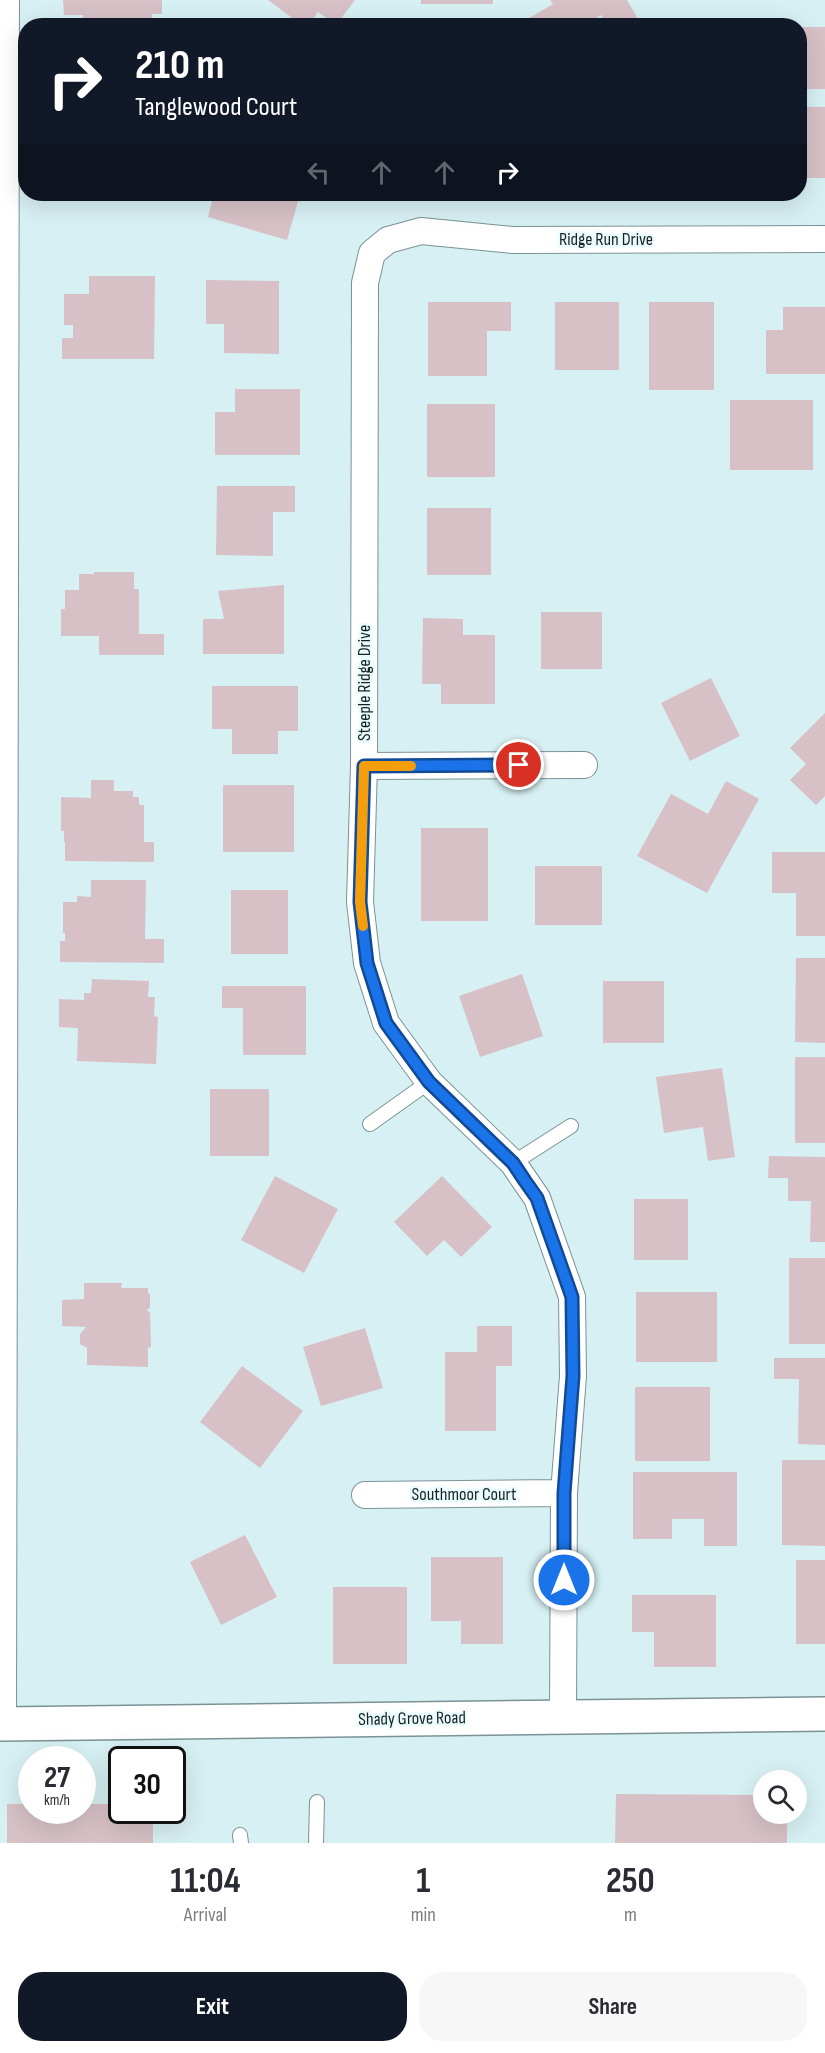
<!DOCTYPE html>
<html lang="en">
<head>
<meta charset="utf-8">
<style>
	:root { --surface:#fff; --page:#f7f7f7; --text:#2b2b33; --muted:#7c7c81; --accent:#111827 }
	body { margin:0; font-family:"Sofia Sans Condensed",sans-serif; background:var(--page); color:var(--text); height:100vh; display:flex; flex-direction:column; font-size:22px; white-space:nowrap }
	* { box-sizing:border-box; margin:0 }
	p { font-size:20px; color:var(--muted) }
	.icon { flex:none; width:33px; height:33px; fill:none; stroke:currentColor; stroke-width:2; stroke-linecap:round; stroke-linejoin:round }
	.map { position:relative; height:1843px; overflow:hidden }
	.details { display:flex; flex-direction:column; background:var(--surface); flex:1 }
	.details>* { flex:none }
	.top-card { position:absolute; left:18px; top:18px; width:789px; height:183px; border-radius:24px; box-shadow:0 6px 24px #0002; background:#111827; color:#fff; overflow:hidden }
	.buttons { position:absolute; left:753px; top:1770px; display:grid; gap:12px }
	.buttons a { display:grid; place-items:center; width:54px; height:54px; border-radius:50%; background:var(--surface); box-shadow:0 6px 24px #0002; font-size:30px }
	.speed { position:absolute; left:18px; top:1746px; display:flex; gap:12px; font-size:30px; font-weight:700; text-align:center }
	.speed>* { display:grid; place-content:center; width:78px; height:78px; border-radius:50%; background:var(--surface); box-shadow:0 6px 24px #0002; line-height:1 }
	.speed small { font-size:15px; font-weight:400 }
	.speed .limit { border:3px solid #111; border-radius:9px; background:#fff; color:#111 }
	.pin { position:absolute; display:grid; place-items:center; width:51px; height:51px; color:#fff; margin:-26px; border:3px solid #fff; border-radius:50%; box-shadow:0 2px 6px #0007 }
	.me { position:absolute; width:66px; margin:-33px; rotate:0deg; stroke-linejoin:round; filter:drop-shadow(0 0 4px #0008) }
	.turn { display:flex; align-items:center; gap:21px; height:126px; padding:0 18px; font-size:27px }
	.turn .icon { width:78px; height:78px; stroke-width:2.5 }
	.turn b { display:block; font-size:42px; line-height:51px }
	.lanes { display:flex; align-items:center; height:57px; padding:0 18px; background:#0003; justify-content:center; gap:30px; direction:ltr }
	.lanes .off { opacity:.35 }
	.eta { display:flex; justify-content:space-evenly; align-items:center; height:102px; text-align:center }
	.eta b { font-size:36px; font-weight:700; line-height:42px }
	.action { display:flex; gap:12px; margin-top:auto; padding:12px 18px }
	.action a { flex:1; height:69px; border-radius:24px; background:var(--accent); color:#fff; font-size:24px; font-weight:700; line-height:69px; text-align:center }
	.action a+a { background:var(--page); color:var(--text) }
	.map>svg:first-child { display:block }
	.building { fill:#d7c1c7 }
	.lines { fill:none; stroke-linecap:round; stroke-linejoin:round }
	.lane-casing { stroke:#7b9295; stroke-width:16 }
	.street-casing { stroke:#7b9295; stroke-width:28 }
	.secondary-casing { stroke:#7b9295; stroke-width:36 }
	.lane { stroke:#fff; stroke-width:14 }
	.street { stroke:#fff; stroke-width:26 }
	.secondary { stroke:#fff; stroke-width:33 }
	.route-casing { stroke:#114b97; stroke-width:15 }
	.route { stroke:#1a73e8; stroke-width:10 }
	.slow { stroke:#f59e0b; stroke-width:10 }
	.labels { text-anchor:middle; stroke-width:5; stroke-linejoin:round; paint-order:stroke }
	.street-label { font-size:18px; fill:#192223; stroke:#e8fcfe }
</style>
</head>
<body>
<div class="map">
<svg width="825" height="1843" viewBox="0 0 825 1843">
	<rect width="100%" height="100%" fill="#d7f0f3"/>
	<path class="building" d="M63,0H162V14H152V26H83V15H64Z
		M268,0H355L336,25L318,12L308,26H303Z
		M421,0H493V4H421Z
		M550,0H627L637,17L622,26H607L601,15L582,26H522L521,23L553,4Z
		M800,27H825V89H800Z
		M800,107H825V178H800Z
		M214,194H300L287,240L208,217Z
		M89,276H155L154,359H62V338H73V325H64V294H89Z
		M206,280L279,281V354L224,353V324H206Z
		M428,302H511V331H487V376H428Z
		M555,302H619V370H555Z
		M649,302H714V390H649Z
		M783,307H825V374H766V330H783Z
		M235,389H300V455H215V412H235Z
		M730,400H813V470H730Z
		M427,404H495V477H427Z
		M217,486H295V512H273V556L216,555Z
		M427,508H491V575H427Z
		M94,572H134V589H139V634H164V655H99V636H61V609H65V590H79V574H94Z
		M284,585V654H203V619H224L218,591Z
		M541,612H602V669H541Z
		M423,618L463,619V635H495V704H441V684H422Z
		M711,678L740,736L690,761L661,703Z
		M212,686H298V731H278V754H232V729H212Z
		M825,713V796L816,805L790,780L806,764L790,748Z
		M91,780H114V791H133V797H139V805H144V842H154V862L65,861V842H64V831H61V797L91,798Z
		M726,781L759,799L707,893L637,856L671,794L708,814Z
		M223,785H294V852H223Z
		M421,828H488V921H421Z
		M772,852H825V936H796V893H772Z
		M535,866H602V925H535Z
		M91,880H146L145,939H164V963L60,962V941H65V933H63V902H77V896L91,897Z
		M231,890H288V954H231Z
		M796,958H825V1043L795,1042Z
		M522,974L543,1036L480,1057L459,996Z
		M92,979L149,981L148,997H155L154,1016L158,1017L156,1064L77,1061L78,1028L59,1027V999L84,1000V993H91Z
		M603,981H664V1043H603Z
		M222,986H306V1055H243V1008H222Z
		M795,1057H825V1143H795Z
		M722,1068L735,1157L708,1161L703,1127L664,1133L656,1077Z
		M210,1089H269V1156H210Z
		M769,1156L825,1157V1242H810L811,1201H788V1178H768Z
		M275,1176L338,1209L304,1273L241,1240Z
		M442,1176L492,1227L461,1257L444,1240L427,1256L394,1222Z
		M634,1199H688V1260H634Z
		M789,1258H825V1344H789Z
		M84,1283H122L121,1288H148V1293L150,1294V1308L148,1309L147,1311L150,1312L151,1347L148,1348V1367L87,1365V1348L80,1344V1334L86,1327L62,1326V1300L84,1299Z
		M636,1292H717V1362H636Z
		M477,1326H512V1366H496V1431H445V1352H477Z
		M365,1328L383,1388L321,1406L303,1347Z
		M774,1358H825V1445L798,1444L799,1379H774Z
		M242,1366L303,1411L260,1468L200,1422Z
		M635,1387H710V1461H635Z
		M782,1460H825V1546L782,1545Z
		M633,1472H737V1546H704V1519H672V1539H633Z
		M245,1535L277,1597L221,1625L190,1562Z
		M431,1557H503V1644H461V1621H431Z
		M796,1560H825V1644H796Z
		M333,1587H407V1664H333Z
		M632,1595H716V1667H654V1632H632Z
		M616,1794L764,1795V1814H787V1843H615Z
		M7,1804H32V1810H82V1804H122V1810H153V1843H7Z"/>
	<g class="lines">
		<g class="lane-casing">
			<path id="lane" d="M370,1124L429,1082
				M513,1163L571,1126
				M240,1835L241,1843
				M316,1843L317,1802"/>
		</g>
		<g class="street-casing">
			<path id="street" d="M364,766L584,765
				M365,1495L564,1493
				M563,1716L564,1493L573,1376L572,1297L537,1198L513,1163L429,1082L386,1023L367,963L360,902L364,766L365,283L372,253L388,240L421,231L513,240L825,239
				M3,1724L6,0"/>
		</g>
		<g class="secondary-casing">
			<path id="secondary" d="M0,1724L825,1714"/>
		</g>
		<use href="#lane" class="lane"/>
		<use href="#street" class="street"/>
		<use href="#secondary" class="secondary"/>
	</g>
	<g class="lines">
		<g class="route-casing">
			<path id="route" d="M519,765L364,766L360,902L367,963L386,1023L429,1082L513,1163L525,1181L537,1198L572,1297L573,1376L564,1493V1580"/>
		</g>
		<use href="#route" class="route"/>
		<path class="slow" d="M363,926L360,902L364,766H411"/>
	</g>
	<g class="labels">
		<g class="street-label">
			<text x="606" y="245">Ridge Run Drive</text>
			<text transform="translate(364 683) rotate(-90)" y="6">Steeple Ridge Drive</text>
			<text x="464" y="1500">Southmoor Court</text>
			<text transform="translate(412 1718) rotate(-1)" y="6">Shady Grove Road</text>
		</g>
	</g>
</svg>
<div class="buttons">
<a><svg class="icon" aria-label="search" viewBox="0 0 24 24"><circle cx="10" cy="10" r="6"/><path d="M15 15l6 6"/></svg></a>
</div>
<div class="speed"><div>27<small>km/h</small></div><div class="limit">30</div></div>
<div class="pin" style="left:519px;top:765px;background:#d93025"><svg class="icon" aria-label="arrive" viewBox="0 0 24 24"><path d="M6 21V4h12l-3 4 3 4H6"/></svg></div>
<svg class="me" style="left:564px;top:1580px" viewBox="-20 -20 40 40"><circle r="17" fill="#1a73e8" stroke="#fff" stroke-width="3"/><path d="M0-11L8 9 0 5-8 9z" fill="#fff"/></svg>
<div class="top-card">
<div class="turn"><svg class="icon" aria-label="right" viewBox="0 0 24 24"><path d="M7 20v-9h11M14 6l5 5-5 5"/></svg><div><b>210 m</b>Tanglewood Court</div></div>
<div class="lanes"><svg class="icon off" aria-label="left" viewBox="0 0 24 24"><path d="M17 20v-9H6M10 6l-5 5 5 5"/></svg><svg class="icon off" aria-label="ahead" viewBox="0 0 24 24"><path d="M12 20V5M6 11l6-6 6 6"/></svg><svg class="icon off" aria-label="ahead" viewBox="0 0 24 24"><path d="M12 20V5M6 11l6-6 6 6"/></svg><svg class="icon" aria-label="right" viewBox="0 0 24 24"><path d="M7 20v-9h11M14 6l5 5-5 5"/></svg></div>
</div>
</div>
<section class="details">
<div class="eta">
<div><b>11:04</b><p>Arrival</p></div>
<div><b>1</b><p>min</p></div>
<div><b>250</b><p>m</p></div>
</div>
<div class="action"><a>Exit</a><a>Share</a></div>
</section>
</body>
</html>
